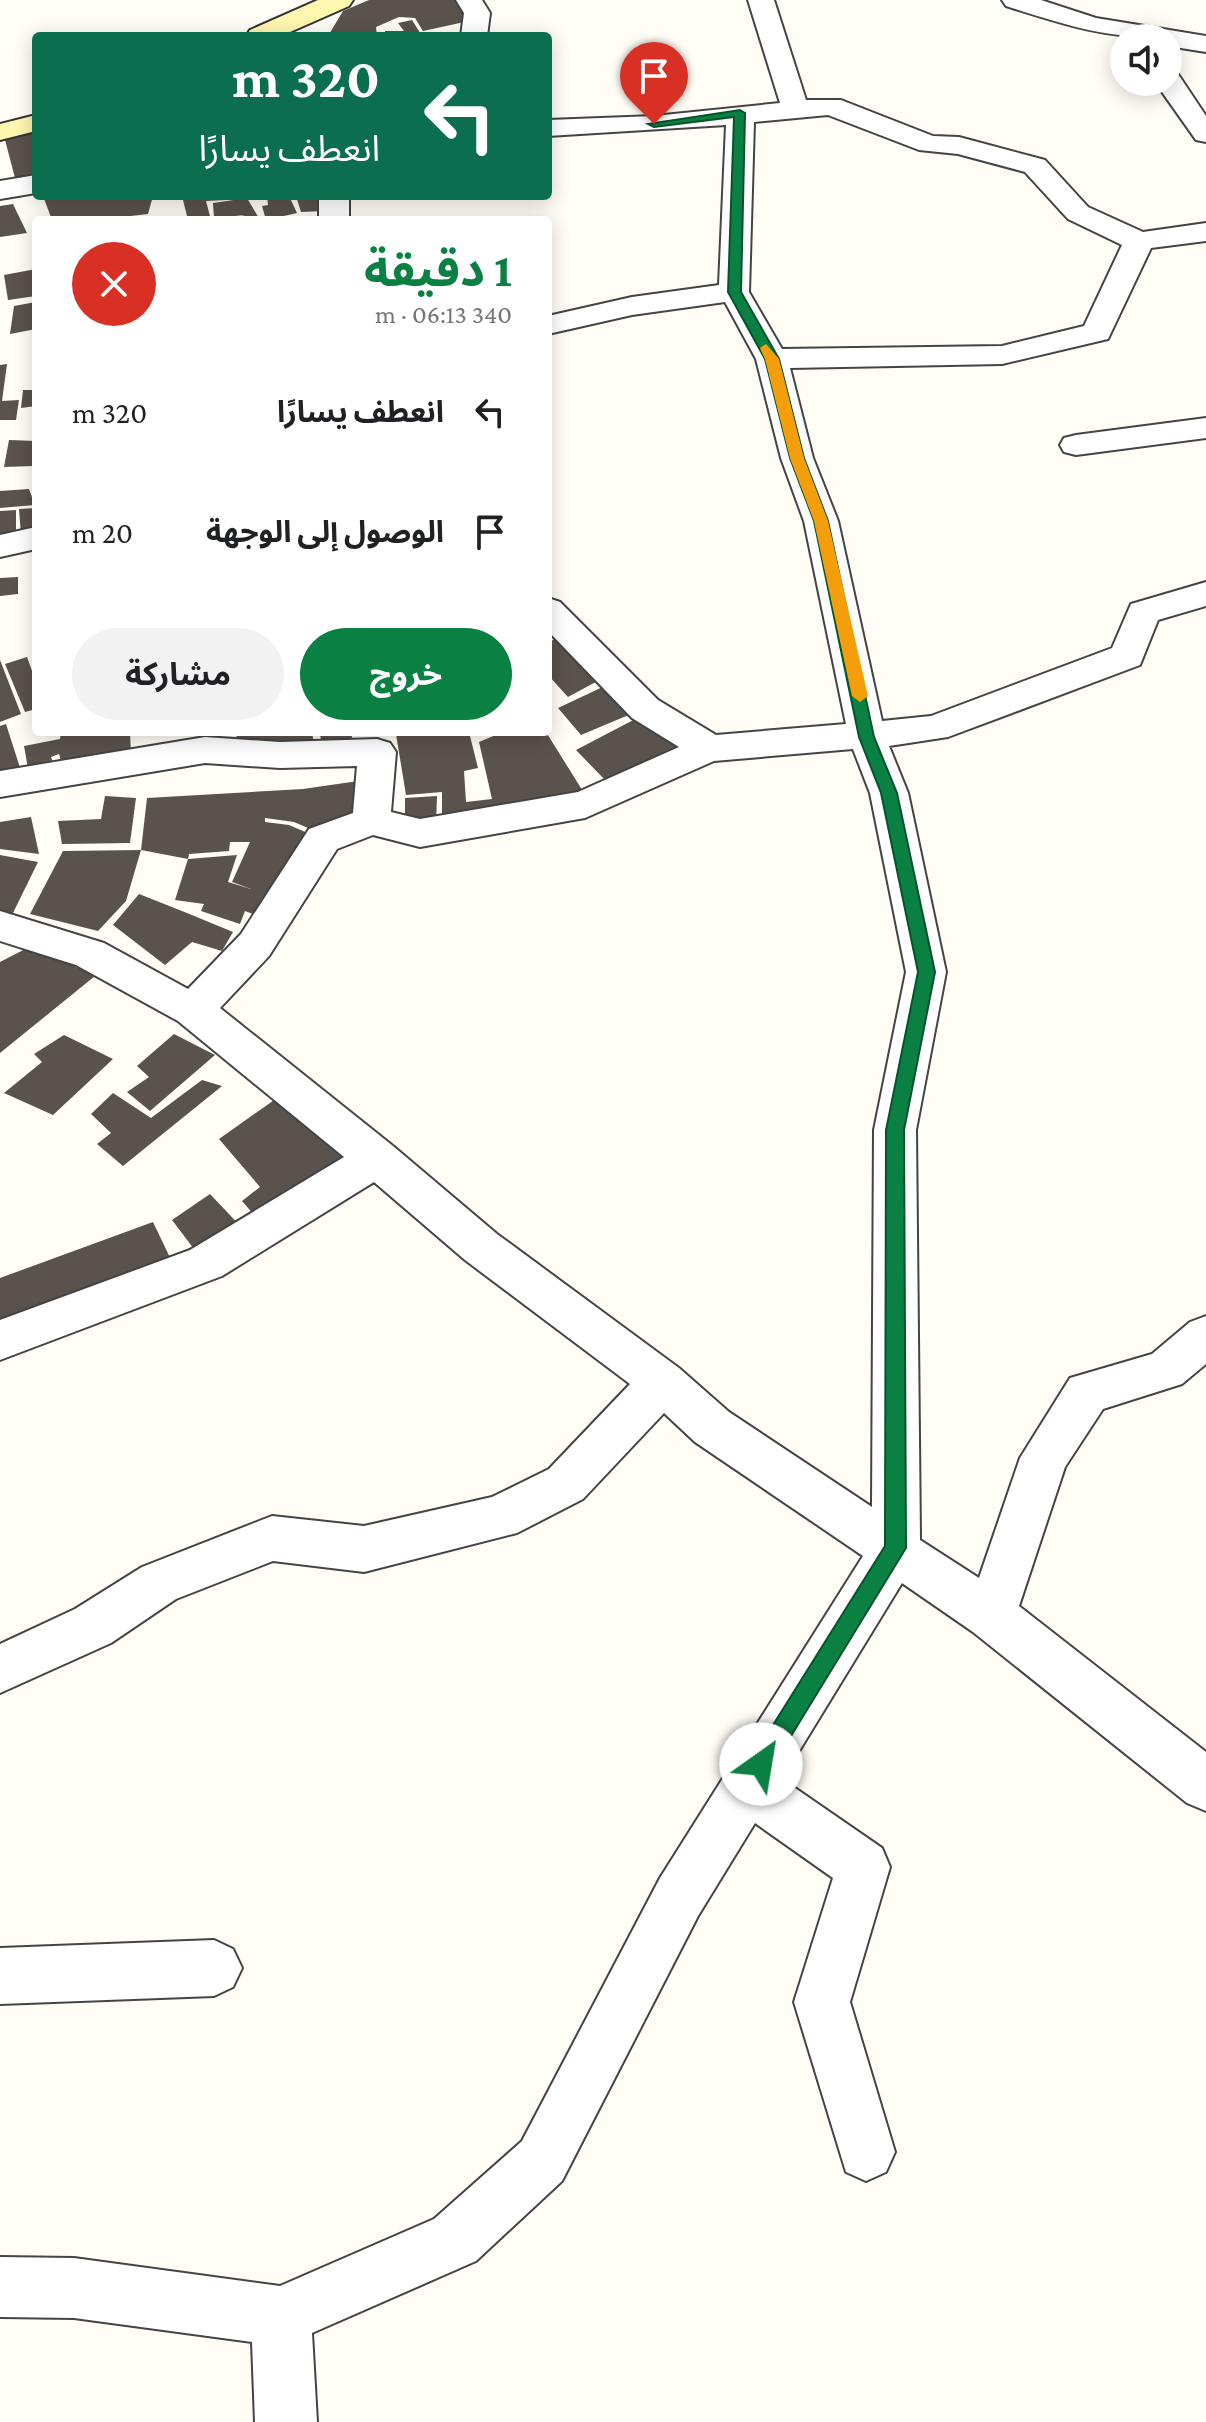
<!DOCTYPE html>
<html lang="ar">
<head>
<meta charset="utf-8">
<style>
	:root { --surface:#fff; --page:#f2f2f2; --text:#202124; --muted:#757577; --accent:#0b8043 }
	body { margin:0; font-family:"Crimson Pro","Noto Sans Arabic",serif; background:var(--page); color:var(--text); direction:rtl; height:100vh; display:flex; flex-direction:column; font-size:30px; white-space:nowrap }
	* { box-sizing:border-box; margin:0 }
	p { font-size:26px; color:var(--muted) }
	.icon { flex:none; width:44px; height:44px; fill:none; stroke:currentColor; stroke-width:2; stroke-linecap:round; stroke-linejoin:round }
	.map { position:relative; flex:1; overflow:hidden; direction:ltr }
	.details { position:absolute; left:32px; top:216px; width:520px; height:520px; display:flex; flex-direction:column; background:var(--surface); border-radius:8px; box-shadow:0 4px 20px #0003; direction:rtl }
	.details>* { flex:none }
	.banner { position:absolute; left:32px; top:32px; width:520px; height:168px; border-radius:8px; box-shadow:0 4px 20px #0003; direction:rtl; background:#0b6e4f; color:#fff; overflow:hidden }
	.tools { position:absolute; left:1110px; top:24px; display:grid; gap:16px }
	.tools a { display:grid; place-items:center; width:72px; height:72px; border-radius:50%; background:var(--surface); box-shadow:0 4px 20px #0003; font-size:40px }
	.pin { position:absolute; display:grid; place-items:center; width:68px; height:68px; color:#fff; margin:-82px -34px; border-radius:50% 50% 50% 0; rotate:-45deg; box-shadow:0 0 8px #0007 }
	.pin .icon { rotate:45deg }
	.me { position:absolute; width:88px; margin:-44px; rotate:32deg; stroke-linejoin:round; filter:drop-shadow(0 0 6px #0008) }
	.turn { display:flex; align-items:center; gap:28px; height:168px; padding:0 40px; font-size:36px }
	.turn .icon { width:104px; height:104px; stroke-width:2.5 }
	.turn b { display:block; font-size:56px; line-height:68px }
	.round { display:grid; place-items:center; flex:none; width:84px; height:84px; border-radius:42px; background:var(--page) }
	.head { display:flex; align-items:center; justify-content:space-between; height:136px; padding:0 40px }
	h1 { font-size:48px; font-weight:700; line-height:60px; color:var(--accent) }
	.button { display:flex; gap:16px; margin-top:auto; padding:16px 40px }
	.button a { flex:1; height:92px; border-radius:48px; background:var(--accent); color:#fff; font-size:32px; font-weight:700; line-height:92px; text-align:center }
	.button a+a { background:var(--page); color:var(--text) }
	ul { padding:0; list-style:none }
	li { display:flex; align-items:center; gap:24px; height:120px; padding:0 40px }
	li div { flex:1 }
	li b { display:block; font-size:30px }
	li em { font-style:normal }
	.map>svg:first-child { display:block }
	.building { fill:#5a524d; fill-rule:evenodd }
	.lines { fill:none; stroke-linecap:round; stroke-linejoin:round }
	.street-casing { stroke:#444; stroke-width:4 }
	.secondary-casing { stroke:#333; stroke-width:4 }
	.street { fill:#fff; fill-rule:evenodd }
	.secondary { fill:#fff6b0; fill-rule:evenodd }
	.route { fill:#0b8043; stroke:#07532c; stroke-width:2 }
	.slow { fill:#f59e0b }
</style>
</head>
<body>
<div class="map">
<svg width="1206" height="2422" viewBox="0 0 1206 2422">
	<rect width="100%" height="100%" fill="#fffdf5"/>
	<path class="building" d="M369,0H461L469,21L423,31L415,18L399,17L376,27L377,36H328L343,11Z
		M412,20L422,36H385V31H404L398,23Z
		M36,130V175L15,178L4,136Z
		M43,196H153L148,214L122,217V220H52Z
		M182,196H224L226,200L206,201L211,220H188Z
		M267,196H289L297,213L266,220L262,206L268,205Z
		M296,196H321L325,211L301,212Z
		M247,198L260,220H244L241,216L245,215L214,218L213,203Z
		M13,204L27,233L0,237V206Z
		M36,269V296L8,300L4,275Z
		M36,302V329L10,334L14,306Z
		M7,364L2,401L19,400L16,420H0V365Z
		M23,390H36V406L21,408Z
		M9,440L36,441L33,466L4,467Z
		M29,489L35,505L0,508V491Z
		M36,508V533L21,535L19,509Z
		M16,510V537L0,541V511Z
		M18,577V594L0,596V578Z
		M566,635L605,677L568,697L548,675V642Z
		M27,657L36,682V709L25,712L5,664Z
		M0,660L21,714L0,722Z
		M609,684L643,709L581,735L558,708Z
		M639,717L692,747L605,780L576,750Z
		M6,724L22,774L0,777V726Z
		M61,732H130L131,755L64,770L59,754L51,757L56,771L29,774L24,746L60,739Z
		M236,732H312L314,744L237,742Z
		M320,732H351L353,742H321Z
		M404,732H469L478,768L464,771L466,802L492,799L479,742L503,732H546L584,793L442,824V792L406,795L396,734Z
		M365,780V818L322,834L294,822L265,818V822L289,825L317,837L261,917L245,911L240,924L201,911L204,904L175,900L188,859L141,850L147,798L303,789ZM230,842H250L232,882L251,889L228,882L237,855L188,859L189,854L229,851Z
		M105,796L136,798L130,843L62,844L58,821L101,819Z
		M437,796L436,824H405V798Z
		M31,817L39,854L0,849V822Z
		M141,850L126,901L98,931L30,914L63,851Z
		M0,855L38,862L11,917L0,914Z
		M139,894L187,913L233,932L222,951L192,942L165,965L113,925Z
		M31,946L95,976L0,1053V962Z
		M174,1034L215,1055L150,1111L127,1092L149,1077L137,1066Z
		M64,1035L113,1059L53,1115L4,1093L42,1062L34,1054Z
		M202,1080L222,1086L123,1166L97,1144L111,1133L91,1114L113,1093L151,1118Z
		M277,1098L356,1161L261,1223L242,1201L260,1187L219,1139Z
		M210,1194L246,1232L200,1257L172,1220Z
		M153,1222L174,1266L0,1327V1278Z"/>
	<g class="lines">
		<g class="street-casing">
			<path id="street" d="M456,0H482L490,13L487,36H461L464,13Z
				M748,0H774L806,100H841L933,136L959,137L1045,160L1088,207L1143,232L1206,223V241L1151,248L1108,339L1002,364L790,368L813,458L838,521L882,721L931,716L1112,648L1131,604L1206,582V606L1158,620L1140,665L948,737L889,746L908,793L946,972L916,1130L920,1540L979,1578L1020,1458L1070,1378L1152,1354L1190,1322L1206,1316V1364L1182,1384L1103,1409L1065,1467L1019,1606L1206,1752V1811L1187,1803L973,1632L902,1583L782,1779L882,1848L890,1867L850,2002L895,2152L886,2172L866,2181L846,2172L794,2002L833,1878L755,1823L698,1916L562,2181L476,2261L312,2333L317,2422H255L252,2342L74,2318L0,2317V2257L74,2258L280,2286L434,2219L522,2141L660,1878L863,1556L695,1442L664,1413L583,1499L517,1533L364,1572L273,1561L176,1599L111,1643L0,1693V1644L75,1609L142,1567L272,1516L364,1526L492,1497L549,1469L630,1384L465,1260L374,1182L222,1276L0,1360V1320L190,1250L344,1157L178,1021L76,965L0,941V911L104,943L188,989L241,934L309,829L353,813L357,766L280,768L205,763L0,797V771L205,737L280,742L377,739L390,743L396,752L391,812L420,819L578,792L679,747L632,718L548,631V598L560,602L658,700L716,735L846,724L804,521L781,458L756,359L725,302L632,315L548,334V316L632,297L719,285L726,125L548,136V120L654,116L780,103ZM828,115L919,150L958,154L1025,172L1068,219L1122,245L1084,326L1002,346L782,349L749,292L754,122ZM853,749L870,793L906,972L874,1130L872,1507L729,1412L679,1368L497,1234L393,1146L220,1008L269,956L337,849L373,835L420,847L585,818L714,761Z
				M1002,0H1041L1096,18L1206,36V52L1168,46V38C1104,38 1066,25 1006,6Z
				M1168,72L1178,74L1206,116V142L1196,140L1155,82H1168Z
				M36,175V193L0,199V181Z
				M319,196H349V220H319Z
				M1206,418V438L1076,455L1064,452L1060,445L1064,438L1076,435Z
				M36,527V549L0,557V535Z
				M214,1940L233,1949L242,1968L233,1987L214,1996L0,2004V1948Z"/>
		</g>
		<g class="secondary-casing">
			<path id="secondary" d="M318,0H353L349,6L281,36H246L250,30Z
				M36,115V131L0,140V124Z"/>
		</g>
		<use href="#street" class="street"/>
		<use href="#secondary" class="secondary"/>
	</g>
	<path class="route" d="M740,110L745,113L741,292L779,359L804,458L828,521L874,737L897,793L935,972L904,1130L906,1548L769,1772L761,1775L753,1772L750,1764L753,1757L885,1546L886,1130L918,972L881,793L859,737L814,521L790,458L765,359L728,292L734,117L654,127L648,124Z"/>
	<path class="slow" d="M766,344L779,359L804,458L828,521L868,696L860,702L852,696L814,521L790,458L765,359L760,348Z"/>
</svg>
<div class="tools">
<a><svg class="icon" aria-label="sound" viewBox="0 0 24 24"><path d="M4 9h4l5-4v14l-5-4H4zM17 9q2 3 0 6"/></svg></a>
</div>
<div class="pin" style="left:654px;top:124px;background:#d93025"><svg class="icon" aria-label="arrive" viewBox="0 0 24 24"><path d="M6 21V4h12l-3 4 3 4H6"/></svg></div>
<svg class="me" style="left:761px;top:1764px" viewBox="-20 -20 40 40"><circle r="19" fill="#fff"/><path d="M0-13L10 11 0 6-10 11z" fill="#0b8043"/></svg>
<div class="banner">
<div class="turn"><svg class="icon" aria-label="left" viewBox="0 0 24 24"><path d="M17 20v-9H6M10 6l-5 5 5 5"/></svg><div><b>320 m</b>انعطف يسارًا</div></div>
</div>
<section class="details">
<div class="head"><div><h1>1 دقيقة</h1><p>340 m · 06:13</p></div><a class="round" style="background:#d93025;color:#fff"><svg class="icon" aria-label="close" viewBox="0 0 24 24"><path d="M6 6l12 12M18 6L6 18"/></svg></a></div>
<ul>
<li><svg class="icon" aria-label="left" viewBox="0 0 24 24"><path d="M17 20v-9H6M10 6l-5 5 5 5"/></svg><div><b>انعطف يسارًا</b></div><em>320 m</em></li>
<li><svg class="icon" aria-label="arrive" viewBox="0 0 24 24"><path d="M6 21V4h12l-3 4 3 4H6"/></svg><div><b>الوصول إلى الوجهة</b></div><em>20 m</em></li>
</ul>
<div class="button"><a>خروج</a><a>مشاركة</a></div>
</section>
</div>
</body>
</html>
